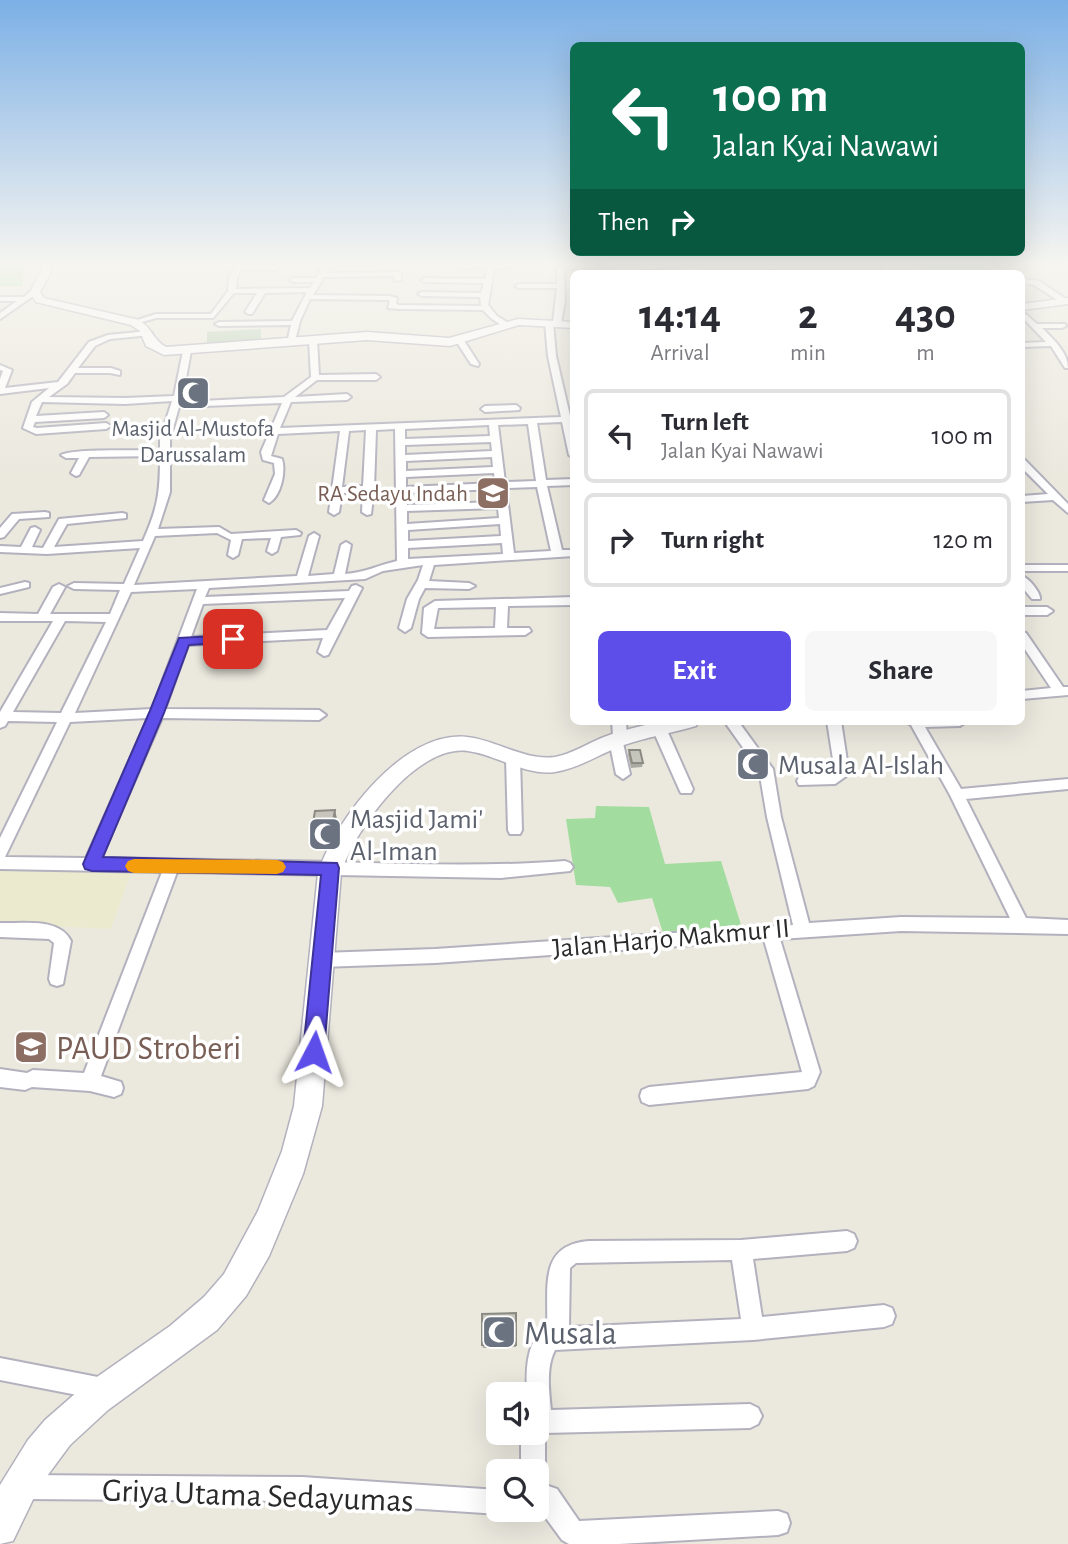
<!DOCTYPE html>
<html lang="en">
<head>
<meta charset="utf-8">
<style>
	:root { --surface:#fff; --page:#f7f7f7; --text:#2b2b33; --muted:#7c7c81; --line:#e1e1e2; --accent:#5d4de9 }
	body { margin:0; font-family:"Alegreya Sans",sans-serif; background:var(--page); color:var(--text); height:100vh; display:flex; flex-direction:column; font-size:26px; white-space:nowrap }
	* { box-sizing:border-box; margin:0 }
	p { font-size:23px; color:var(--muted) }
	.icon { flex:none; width:38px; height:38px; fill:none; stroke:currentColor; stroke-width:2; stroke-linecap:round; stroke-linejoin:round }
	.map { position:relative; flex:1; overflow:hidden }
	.details { position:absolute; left:570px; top:270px; width:455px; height:455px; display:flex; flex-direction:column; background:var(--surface); border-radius:10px; box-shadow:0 7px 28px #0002 }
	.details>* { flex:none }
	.banner { position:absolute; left:570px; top:42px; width:455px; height:214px; border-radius:10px; box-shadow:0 7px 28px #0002; background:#0b6e4f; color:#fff; overflow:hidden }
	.controls { position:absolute; left:486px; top:1382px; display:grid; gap:14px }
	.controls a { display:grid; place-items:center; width:63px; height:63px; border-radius:10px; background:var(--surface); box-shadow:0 7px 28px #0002; font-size:35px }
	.pin { position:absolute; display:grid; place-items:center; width:60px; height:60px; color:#fff; margin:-30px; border-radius:14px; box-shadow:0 4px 10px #0006 }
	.me { position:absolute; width:77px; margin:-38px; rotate:4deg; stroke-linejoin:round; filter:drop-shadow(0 0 5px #0008) }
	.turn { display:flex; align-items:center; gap:24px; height:147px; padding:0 28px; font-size:32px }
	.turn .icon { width:91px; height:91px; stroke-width:2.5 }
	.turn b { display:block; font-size:49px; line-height:60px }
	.then { display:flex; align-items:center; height:66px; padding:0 28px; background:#0003; gap:14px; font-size:26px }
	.eta { display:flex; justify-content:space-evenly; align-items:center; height:119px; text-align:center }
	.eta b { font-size:42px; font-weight:700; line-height:49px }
	.cta { display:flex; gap:14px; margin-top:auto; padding:14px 28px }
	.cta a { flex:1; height:80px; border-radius:10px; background:var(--accent); color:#fff; font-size:28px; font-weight:700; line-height:80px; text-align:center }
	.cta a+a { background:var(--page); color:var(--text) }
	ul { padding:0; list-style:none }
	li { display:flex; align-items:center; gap:21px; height:94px; margin:0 14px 10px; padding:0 14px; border:4px solid var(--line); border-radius:10px }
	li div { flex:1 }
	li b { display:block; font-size:26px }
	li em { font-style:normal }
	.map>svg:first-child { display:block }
	.education { fill:#ebeacf }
	.green { fill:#a3dc9f }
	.cemetery { fill:#bcd3b7 }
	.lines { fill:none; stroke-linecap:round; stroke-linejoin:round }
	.street-tunnel { stroke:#c4c3ba; stroke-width:8; stroke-dasharray:8 3.5; stroke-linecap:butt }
	.street-casing { stroke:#b3b1bd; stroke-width:4 }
	.secondary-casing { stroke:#b3b1bd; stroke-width:3 }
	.street { fill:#fff; fill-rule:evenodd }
	.secondary { fill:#fff; fill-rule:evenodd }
	.wall { fill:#abaaa2 }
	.shaded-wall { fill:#8b8b84 }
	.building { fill:#c7c6bc; stroke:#8b8b84; stroke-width:2 }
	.route { fill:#5d4de9; stroke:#3c3297; stroke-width:2 }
	.slow { fill:#f59e0b }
	.labels { text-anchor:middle; stroke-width:7; stroke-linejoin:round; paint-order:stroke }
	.far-worship-label { font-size:23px; fill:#5b616d; stroke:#fff }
	.far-education-label { font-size:23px; fill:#785e54; stroke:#fff; text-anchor:end }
	.worship-label { font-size:28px; fill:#5b616d; stroke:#fff; text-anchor:start }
	.street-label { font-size:28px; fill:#2a2a2a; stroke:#fff }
	.near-education-label { font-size:33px; fill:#785e54; stroke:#fff; text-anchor:start }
	.near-worship-label { font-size:33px; fill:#5b616d; stroke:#fff; text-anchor:start }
	.near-street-label { font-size:33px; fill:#2a2a2a; stroke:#fff }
</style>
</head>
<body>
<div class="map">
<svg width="1068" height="1544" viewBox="0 0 1068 1544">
	<rect width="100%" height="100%" fill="#ebe9de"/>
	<path class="education" d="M0,867L132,870L111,929L0,924Z"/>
	<path class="green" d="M916,262H971L985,269L976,270L979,273H932L931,268L919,267Z
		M25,263L22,286H0V264Z
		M596,806L649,807L665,864L721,861L743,931L663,933L652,898L618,903L610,887L576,885L566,819L595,818Z"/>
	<path class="cemetery" d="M261,329V341L207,345V332Z"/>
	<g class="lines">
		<path class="street-tunnel" d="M184,398H199"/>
		<g class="street-casing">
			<path id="street" d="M239,262H246L244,266H276L279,268L276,270H241L237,277L236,289L310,288L314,282H293L289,280L293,278H316L325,262H332L326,273L398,272L401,274V280L395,281L394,276L324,277L313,295L389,296L397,298L396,304L399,305L481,306L480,297L422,296L418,294L422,292L481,293L484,283L425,282L421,280L425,278L485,279L488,267L460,268L453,262L513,264L515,267L494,268L488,305L497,316L510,324L503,326L492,319L483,310L399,309L388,308L390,301L388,300L310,299L300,321L294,345L287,343L291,325L219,326L215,324L219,322L292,321L307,292L265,293L252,314H249L245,312L257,293H234L213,318H156L135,324L131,322L156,314H211L228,291L229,277Z
				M416,262H422V263L419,265Z
				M557,262L597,264L600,266L597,268H564L565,301L561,323L557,325L553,323L557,288H519L515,286L519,284H557Z
				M879,262H886L893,273H886Z
				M977,262H986L1004,273H996Z
				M1062,262H1068V266Z
				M641,266L643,269L603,272L600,270Z
				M706,267L708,270L641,273L644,271Z
				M777,270L780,273H752Z
				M1022,279L1039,281L1066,299L1059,301L1034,285L1022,283Z
				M32,290L39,292L0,319V313L17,301H0V297H24Z
				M1022,311L1037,324H1065L1066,326L1062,328H1042C1053,339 1068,352 1068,368H1065L1051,346L1022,347V343L1046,342L1022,317Z
				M549,321L553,323L556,356L570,416H574V422H571L574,434V458L569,455L562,422L537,423L546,480L574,479V485L547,486L562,550H574V556L434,565L429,581L469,583L475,586L469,589L425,588L419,599L411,628L405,632L399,628L407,599L418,580L423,565L383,571L365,579L209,588L205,597L349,591L352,586L356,585L362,588L328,655L324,656L318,652L323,638L188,645L165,709L319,710L326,715L319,720L162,718L101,858C178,860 254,860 330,862C410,864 486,867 565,861L570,863L573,867L570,871L501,878L177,872L101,1076L121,1082L123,1088L121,1094L114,1097L90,1091L32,1087L25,1090L0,1087V1069L27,1073L33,1070L84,1073L162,872L0,869V838L57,722L8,721L5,726L0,728V712L53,621H0V613L38,614L53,587L59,584L65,587L50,614H110L120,590L74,589L68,586L74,583L124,584L140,548L47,554L0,552V546L21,547L31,528L35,527L40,530L32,547L43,548L59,519L122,513L126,514V518L67,524L54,547L143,541C158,507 160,493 160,456L89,457L79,475L76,476L71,473L79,458H66L61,455C73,448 142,451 160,450V439L172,401L125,404L42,402L36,416L104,412L108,415L104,418L35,422L33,427L37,428L106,423L111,426L106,429L36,434L23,428L32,402L49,388L0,394V379L3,371L0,370V365L12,370L5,388L58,382L89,342L108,335L148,331L152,333L151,335L110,339L95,346L78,368H111L120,371V375L110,373H75L67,384L49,397L125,398L174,396L183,351L187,349L191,351L183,395L188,398L181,402L284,397L311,377L309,340L313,338L317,340L319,375L376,374L380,377L376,380H317L295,397L347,394L351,397L347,400L291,402L280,428L561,417L548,356L545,323ZM282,403L261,452L263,460L274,463L275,474L264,500L269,503C281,496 286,472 282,459L271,456L278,434L340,431L329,512L334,515L339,512L342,493L363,492L362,512L367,515L371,514L374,489L376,430L395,429L397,561C379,565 364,573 345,574L351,545L346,542L341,545L334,574L308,576L319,536L314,533L309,536L297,576L134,585L155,536L217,533L231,540L228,555L233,558L238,555L242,539L271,538L267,551L272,554L277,551L281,537L300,535L301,533L296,530L231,534L219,527L158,529L170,492V439L179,407ZM528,424L536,481L505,482L498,425ZM489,425L490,436L405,439V429ZM366,430L363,486L342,487L349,431ZM491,442L492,451L405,455V445ZM492,457L493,467L406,471V461ZM494,473L495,483L406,487V477ZM537,487L551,551L514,553L506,488ZM496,489L497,502L407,505L406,493ZM498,508L499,518L407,524V511ZM500,524L501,536L408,541V530ZM502,543L503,554L408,559V548ZM197,589L152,709L75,713L131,592ZM345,598L327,630L191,637L203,604ZM65,621L106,622L61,713L13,712ZM148,718L86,858L5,857L70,722Z
				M460,339H463L479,364L478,366L471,364L456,341Z
				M516,405L520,408L519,410L485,412L481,409L485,406Z
				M1022,459L1025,460L1068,504V513L1053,500L1022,502V496L1048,494L1022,468Z
				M45,512L49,513V517L19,519L4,537L0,538V528L12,514Z
				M1022,565H1068V571H1022Z
				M1022,576C1029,578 1041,593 1040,599H1032L1022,587Z
				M25,582L29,583V587L0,594V588Z
				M574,597V605L508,606L507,628H529L531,631L525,635L428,637L422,633L424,608L435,601ZM496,607L495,628L434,629L438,608Z
				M1022,607H1047L1053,611L1047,615H1022Z
				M1022,632L1026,633L1063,687H1068V695L1022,699V691L1051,688L1022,645Z
				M612,721H626L627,739L623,743L630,774L623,779L616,774L609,740L613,736Z
				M724,721H738L773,769L781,817L809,923L901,917L1010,918L950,795L911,725L905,721H967L960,726L925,727L961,789L1068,779V789L966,799L1026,918L1068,920V934L901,931L780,939L820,1072L814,1086L808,1089L649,1105L642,1102L640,1096L642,1090L649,1087L802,1072L764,940L435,963L321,967L315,965L313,960L315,955L321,953L435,949L793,925L767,817L759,770Z
				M827,721H841L849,774L835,784L799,785L797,781L799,777L835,772Z
				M659,723L666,728L693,789L691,793H681L679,789L652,728Z
				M513,753L520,758L522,830L520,834H510L508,830L506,758Z
				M0,923C23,924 59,917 71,941L63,984L57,986L51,984L49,979L54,943L49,939L0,937Z
				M847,1231L854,1234L857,1241L854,1248L847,1251L753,1259L762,1317L884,1305L892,1308L895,1316L892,1324L884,1327L753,1340L555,1350C546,1367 549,1391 551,1410L750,1404L758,1408L762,1416L758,1424L750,1428L545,1433V1472L541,1480L537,1482L557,1489L579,1521L778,1511L787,1514L790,1523L787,1532L778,1535L619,1544H569L562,1540L537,1506V1472H521V1433H537V1395H527C526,1375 525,1338 547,1329C549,1289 537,1245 589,1241L741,1240ZM732,1260L741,1319L569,1327L570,1268L576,1263Z
				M0,1358L103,1378L111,1381L114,1389L111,1397L103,1400L0,1380Z
				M22,1475L302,1477L499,1490V1510H508L499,1514L302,1501L22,1499L13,1496L10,1487L13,1478Z"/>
		</g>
		<g class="secondary-casing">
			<path id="secondary" d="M41,262H51V272L40,292L44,298L139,320C152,328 153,340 166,347L367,332L449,338L518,319L574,322V328L519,325L450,346L367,340L164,355L146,346L140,331L131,325L36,302L30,292L41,272Z
				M1068,298V304L1022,310V304Z
				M661,721H699L696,726C672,733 647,737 624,745C601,753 580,768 555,772C525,776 497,755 468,751C416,744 354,830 341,873L322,1106L303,1174L269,1256L246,1296L217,1330L108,1410L70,1445L39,1487L13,1541L0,1544V1485L28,1440L45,1420L84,1386L170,1326L204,1297L224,1274L258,1211L282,1151L294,1106L318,873C335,820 403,730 467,737C496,740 525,761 555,757C572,754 588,743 604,737C622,730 642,726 661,721Z"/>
		</g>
		<use href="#street" class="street"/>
		<use href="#secondary" class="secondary"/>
	</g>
	<path class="wall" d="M629,750L643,763L642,767L631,768L628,755Z
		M745,753L757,771L750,773L744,757Z
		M337,819L336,830L326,848H312L310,840Z
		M39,1039L42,1043L35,1054L20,1050L17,1046Z
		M516,1313V1347L483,1348L482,1345Z"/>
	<path class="shaded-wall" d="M758,767L757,771L750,773L751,769Z
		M335,810L337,819L336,830L326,848L324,839Z
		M39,1039L42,1043L35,1054L32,1050Z"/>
	<path class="building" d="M629,750H640L643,763H632Z
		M745,753H747L758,767L751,769Z
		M335,810L333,821L324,839L310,840L315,811Z
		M24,1036L39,1039L32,1050L17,1046Z
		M516,1313V1345H482V1314Z"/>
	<linearGradient id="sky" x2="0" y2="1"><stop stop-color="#7cb0e6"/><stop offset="0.55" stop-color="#f6f5f0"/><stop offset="1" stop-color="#f6f5f0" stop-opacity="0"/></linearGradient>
	<rect width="1068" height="479" fill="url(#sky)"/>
	<path class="route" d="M233,635L239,639L237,642L189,645L164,713L103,857L337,863L339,868L324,1052L321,1059L314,1062L306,1059L303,1052L321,875L92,871L85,869L83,864L149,713L179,638Z"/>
	<path class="slow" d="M134,859L277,860L283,862L286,867L283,872L277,874L134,873L128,871L125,866L128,861Z"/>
	<defs>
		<g id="mosque-square" transform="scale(1.75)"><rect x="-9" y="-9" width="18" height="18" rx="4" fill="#6b7280" stroke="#fff"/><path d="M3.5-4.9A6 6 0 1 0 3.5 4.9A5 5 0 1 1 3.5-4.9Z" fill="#fff"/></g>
		<g id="school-square" transform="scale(1.75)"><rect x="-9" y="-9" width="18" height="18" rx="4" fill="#8d6e63" stroke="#fff"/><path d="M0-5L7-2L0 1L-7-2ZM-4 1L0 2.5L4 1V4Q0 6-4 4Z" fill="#fff"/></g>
	</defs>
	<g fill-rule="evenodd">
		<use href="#mosque-square" x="193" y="393"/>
		<use href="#school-square" x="493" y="493"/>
		<use href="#mosque-square" x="753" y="764"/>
		<use href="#mosque-square" x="325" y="834"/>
		<use href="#school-square" x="31" y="1047"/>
		<use href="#mosque-square" x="499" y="1332"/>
	</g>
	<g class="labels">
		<g class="far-worship-label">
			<text x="193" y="436">Masjid Al-Mustofa<tspan x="193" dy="26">Darussalam</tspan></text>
		</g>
		<g class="far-education-label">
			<text x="468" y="501">RA Sedayu Indah</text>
		</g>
		<g class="worship-label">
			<text x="778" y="774">Musala Al-Islah</text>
			<text x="350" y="828">Masjid Jami'<tspan x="350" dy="32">Al-Iman</tspan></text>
		</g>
		<g class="street-label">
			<text transform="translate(671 937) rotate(-5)" y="10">Jalan Harjo Makmur II</text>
		</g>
		<g class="near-education-label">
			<text x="56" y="1059">PAUD Stroberi</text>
		</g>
		<g class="near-worship-label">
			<text x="524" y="1344">Musala</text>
		</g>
		<g class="near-street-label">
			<text transform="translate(258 1494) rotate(2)" y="12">Griya Utama Sedayumas</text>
		</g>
	</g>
</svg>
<div class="controls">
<a><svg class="icon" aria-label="sound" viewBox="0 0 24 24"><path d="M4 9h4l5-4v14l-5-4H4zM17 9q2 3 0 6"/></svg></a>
<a><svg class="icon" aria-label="search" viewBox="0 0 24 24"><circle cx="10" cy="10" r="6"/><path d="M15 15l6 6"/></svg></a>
</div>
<div class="pin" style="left:233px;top:639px;background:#d93025"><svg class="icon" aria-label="arrive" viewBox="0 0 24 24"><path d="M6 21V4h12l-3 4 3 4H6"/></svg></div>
<svg class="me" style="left:314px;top:1052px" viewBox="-20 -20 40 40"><path d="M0-17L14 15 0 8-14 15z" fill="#5d4de9" stroke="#fff" stroke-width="4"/></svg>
<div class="banner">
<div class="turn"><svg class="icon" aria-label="left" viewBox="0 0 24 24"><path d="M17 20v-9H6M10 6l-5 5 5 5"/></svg><div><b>100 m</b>Jalan Kyai Nawawi</div></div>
<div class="then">Then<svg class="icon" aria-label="right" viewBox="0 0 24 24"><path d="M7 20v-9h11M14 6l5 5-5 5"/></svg></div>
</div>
<section class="details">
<div class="eta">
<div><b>14:14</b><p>Arrival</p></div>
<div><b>2</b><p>min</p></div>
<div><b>430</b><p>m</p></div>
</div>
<ul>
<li><svg class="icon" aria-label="left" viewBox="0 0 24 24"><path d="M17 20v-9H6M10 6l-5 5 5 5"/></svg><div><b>Turn left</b><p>Jalan Kyai Nawawi</p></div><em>100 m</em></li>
<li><svg class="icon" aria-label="right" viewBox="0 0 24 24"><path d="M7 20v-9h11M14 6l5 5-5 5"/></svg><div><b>Turn right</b></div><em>120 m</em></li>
</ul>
<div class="cta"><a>Exit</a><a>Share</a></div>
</section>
</div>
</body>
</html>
